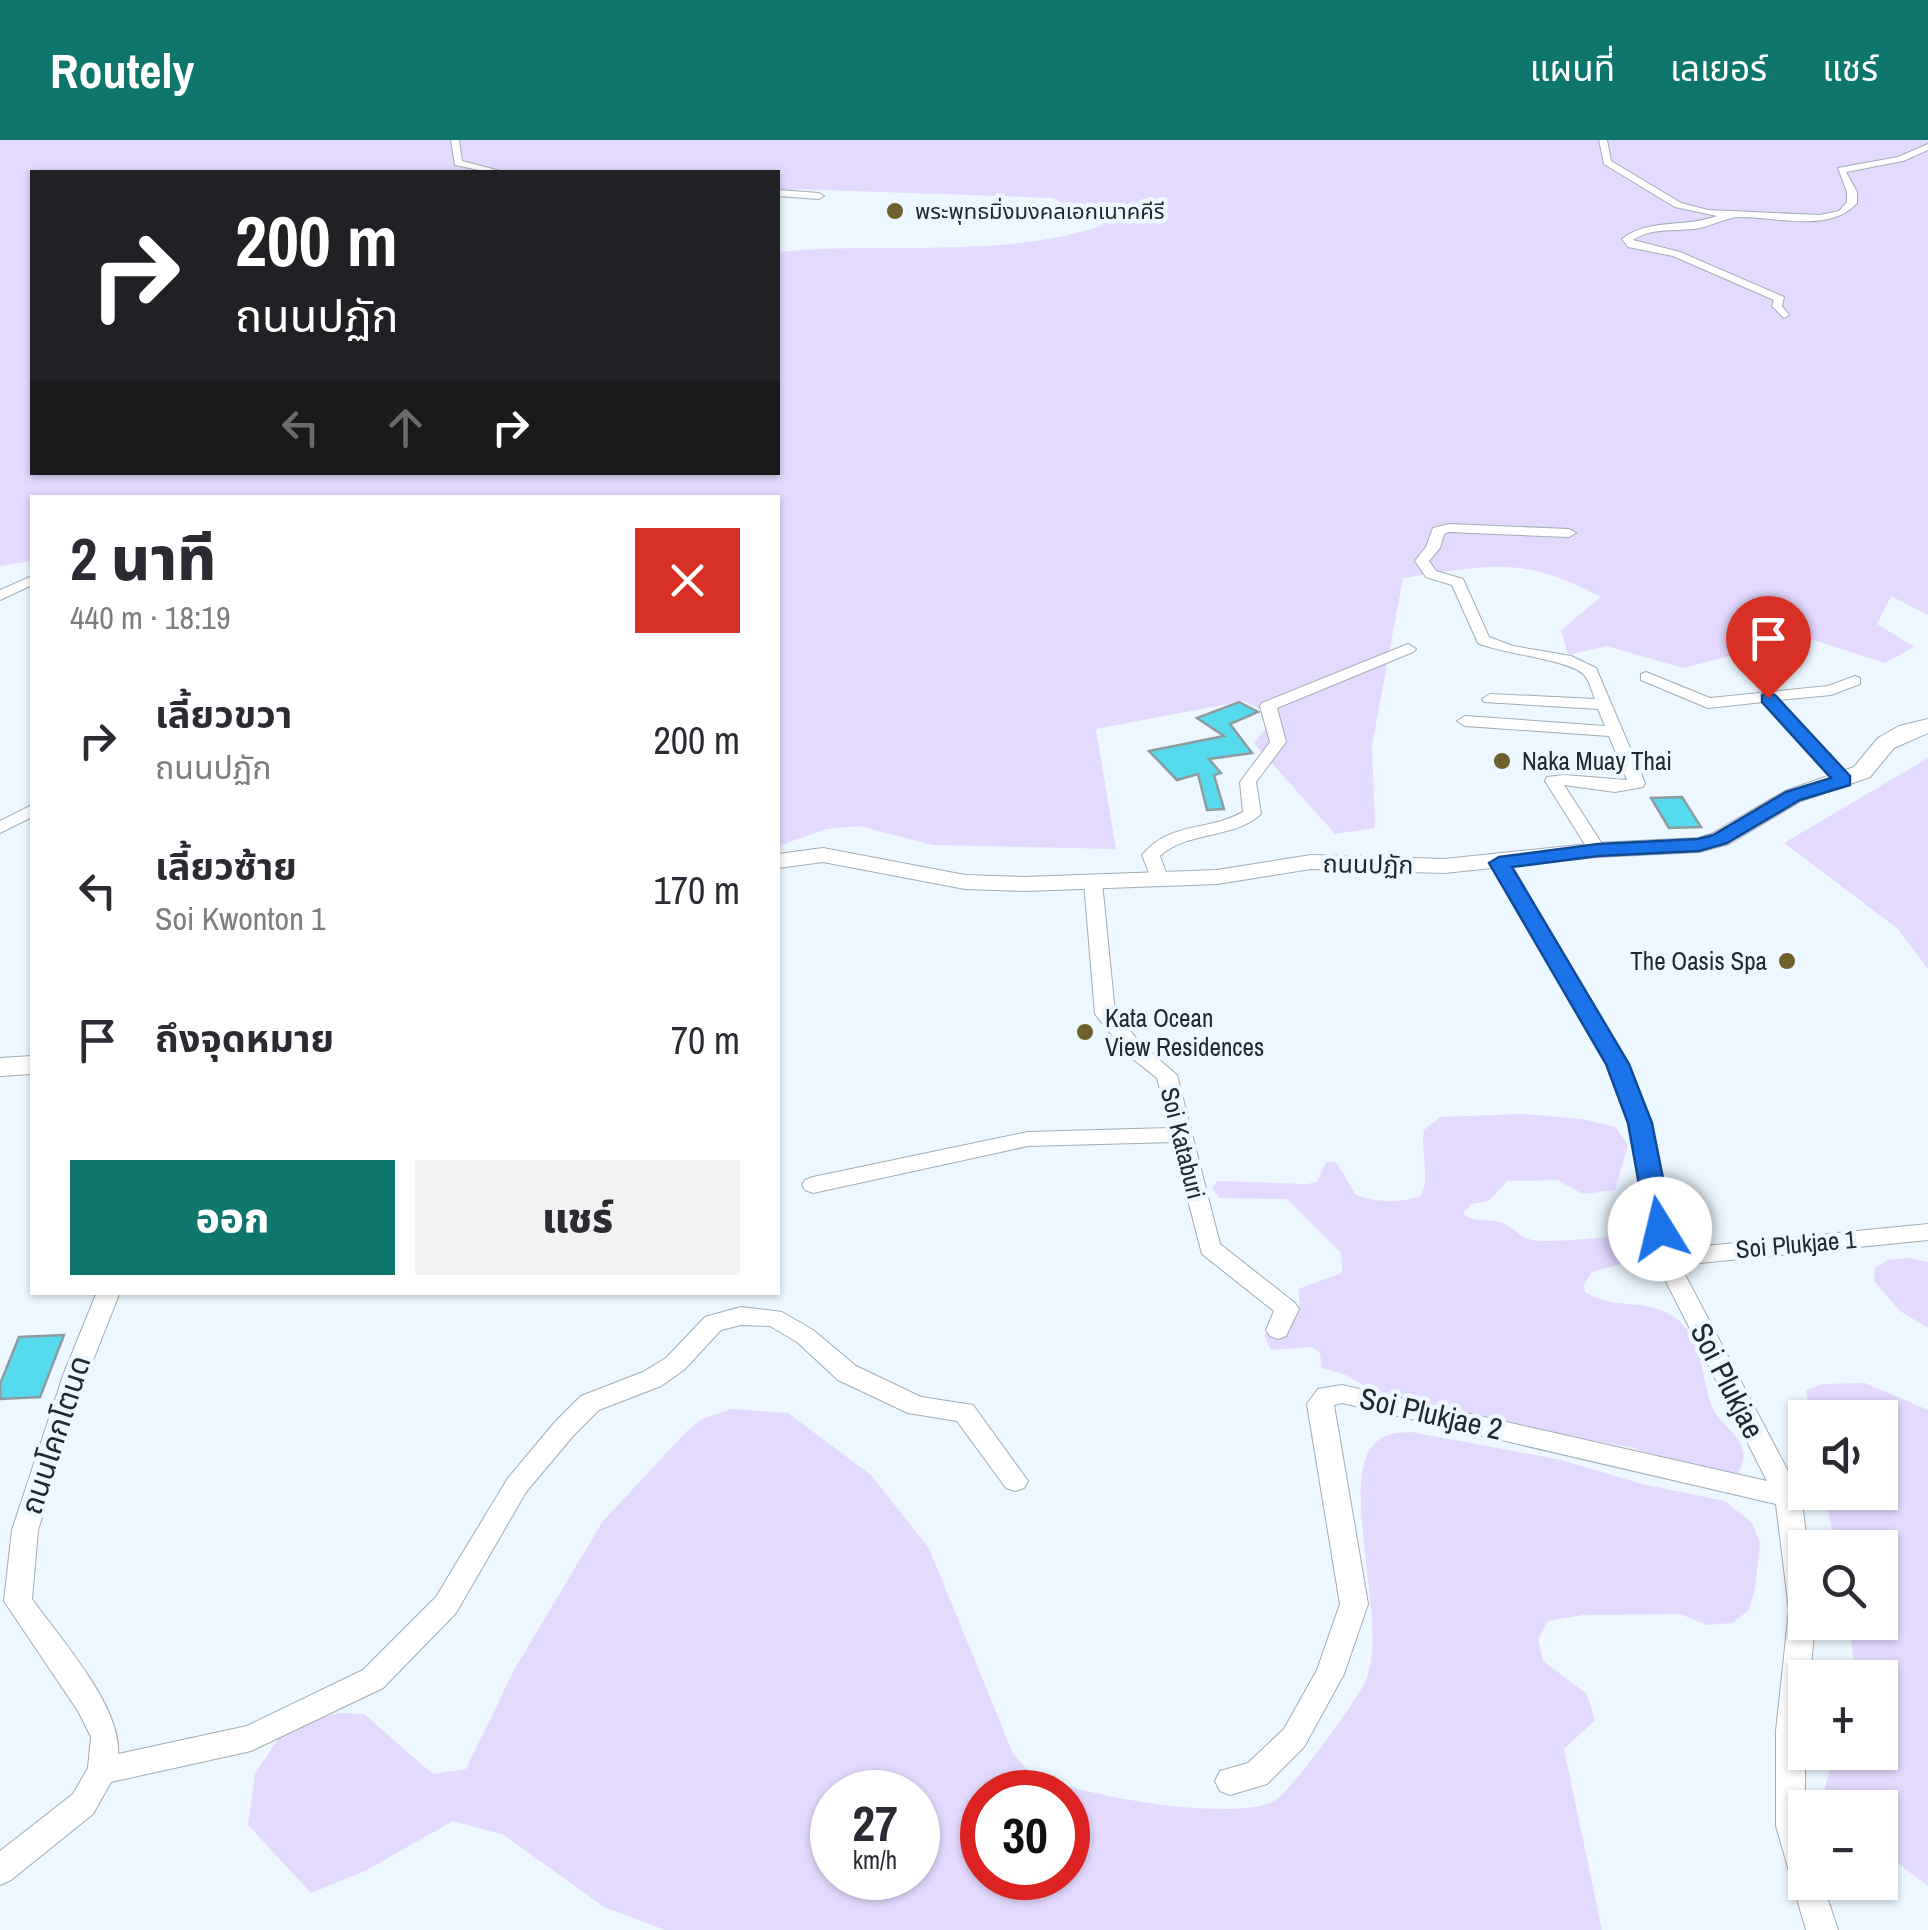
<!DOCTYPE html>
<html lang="th">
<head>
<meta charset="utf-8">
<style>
	:root { --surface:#fff; --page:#f2f2f3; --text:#2b2b33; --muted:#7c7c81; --accent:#0f766e }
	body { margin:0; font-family:"Archivo Narrow","Noto Sans Thai",sans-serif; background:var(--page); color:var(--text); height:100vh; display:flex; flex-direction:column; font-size:38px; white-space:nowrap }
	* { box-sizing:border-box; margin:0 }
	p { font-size:32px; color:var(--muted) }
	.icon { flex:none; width:55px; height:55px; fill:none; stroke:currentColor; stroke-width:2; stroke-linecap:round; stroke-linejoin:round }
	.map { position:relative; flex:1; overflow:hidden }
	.drawer { position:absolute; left:30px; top:355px; width:750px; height:800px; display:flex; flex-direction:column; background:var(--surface); border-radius:0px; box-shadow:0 2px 8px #0004 }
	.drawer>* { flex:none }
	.hud { position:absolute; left:30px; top:30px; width:750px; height:305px; border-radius:0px; box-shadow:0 2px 8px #0004; background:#202124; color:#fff; overflow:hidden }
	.fabs { position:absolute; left:1788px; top:1260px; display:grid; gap:20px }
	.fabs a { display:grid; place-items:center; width:110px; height:110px; border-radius:0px; background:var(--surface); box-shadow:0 2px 8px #0004; font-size:50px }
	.speed { position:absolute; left:810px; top:1630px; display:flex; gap:20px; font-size:50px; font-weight:700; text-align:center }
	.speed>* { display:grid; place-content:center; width:130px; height:130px; border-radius:50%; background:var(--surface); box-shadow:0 2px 8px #0004; line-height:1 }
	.speed small { font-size:25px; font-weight:400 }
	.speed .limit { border:15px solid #d22; background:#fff; color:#111 }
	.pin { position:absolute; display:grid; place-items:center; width:85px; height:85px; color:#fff; margin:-102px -42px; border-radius:50% 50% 50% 0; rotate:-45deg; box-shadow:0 0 10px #0007 }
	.pin .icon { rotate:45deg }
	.me { position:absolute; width:110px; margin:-55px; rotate:351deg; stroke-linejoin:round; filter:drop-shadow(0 0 8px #0008) }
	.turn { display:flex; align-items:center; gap:35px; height:210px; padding:0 40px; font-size:45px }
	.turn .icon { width:130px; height:130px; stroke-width:2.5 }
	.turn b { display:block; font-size:70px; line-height:85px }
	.lanes { display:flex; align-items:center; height:95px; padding:0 40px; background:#0003; justify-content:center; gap:50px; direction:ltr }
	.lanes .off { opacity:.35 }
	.round { display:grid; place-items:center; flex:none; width:105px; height:105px; border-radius:0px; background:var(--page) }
	.summary { display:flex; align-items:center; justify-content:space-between; height:170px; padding:0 40px }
	h1 { font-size:60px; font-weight:800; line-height:75px }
	.action { display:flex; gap:20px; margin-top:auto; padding:20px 40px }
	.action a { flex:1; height:115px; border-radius:0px; background:var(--accent); color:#fff; font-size:40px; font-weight:800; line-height:115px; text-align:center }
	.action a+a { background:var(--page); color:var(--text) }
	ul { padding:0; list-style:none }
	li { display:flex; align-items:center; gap:30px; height:150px; padding:0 40px }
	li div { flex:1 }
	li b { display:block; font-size:38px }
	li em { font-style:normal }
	header { display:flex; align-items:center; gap:60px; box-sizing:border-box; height:140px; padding:0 50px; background:var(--accent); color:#fff }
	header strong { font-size:48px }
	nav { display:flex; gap:55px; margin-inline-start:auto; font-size:35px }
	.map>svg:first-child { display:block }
	.green { fill:#e4daff; fill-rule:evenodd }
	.building { fill:#56daee; stroke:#8c9da0; stroke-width:2.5 }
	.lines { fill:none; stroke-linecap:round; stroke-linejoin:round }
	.minor-casing { stroke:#a0adb6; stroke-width:2 }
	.major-casing { stroke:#a0adb6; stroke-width:2 }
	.minor { fill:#fff; fill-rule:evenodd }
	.major { fill:#fff; fill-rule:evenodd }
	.route { fill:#1a73e8; stroke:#114b97; stroke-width:2.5 }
	.poi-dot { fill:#6e5f2d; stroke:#ecf7ff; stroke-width:4 }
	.labels { text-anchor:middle; stroke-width:9; stroke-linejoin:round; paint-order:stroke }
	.far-poi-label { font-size:22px; fill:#23282b; stroke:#ecf7ff; text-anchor:start }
	.poi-label { font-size:25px; fill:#23282b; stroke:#ecf7ff; text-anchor:start }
	.street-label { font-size:25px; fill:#23282b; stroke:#ecf7ff }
	.near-street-label { font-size:30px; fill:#23282b; stroke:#ecf7ff }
</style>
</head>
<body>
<header>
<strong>Routely</strong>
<nav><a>แผนที่</a><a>เลเยอร์</a><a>แชร์</a></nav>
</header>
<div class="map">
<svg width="1928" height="1790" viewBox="0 0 1928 1790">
	<rect width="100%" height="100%" fill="#ecf7ff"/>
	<path class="green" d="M0,0H1928V475L1891,456L1877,484L1914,507L1885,523L1804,497L1683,528L1606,506L1568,515L1561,490L1601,457C1522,414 1487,426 1403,438L1372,605L1375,688L1335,694L1254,603L1275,577L1243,561L1096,589L1116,709L933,705L859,686L827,689L778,706V358H32V421L0,426ZM32,32H778V59L798,49L1053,58L1104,85C1001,120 884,101 778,112V332H32Z
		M1928,618V829L1898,789L1784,703Z
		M1523,974L1582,979L1615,987L1628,1005L1615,1050L1583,1054L1557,1040L1507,1041L1489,1061L1471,1064L1463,1074C1473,1082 1482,1079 1494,1081C1513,1084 1515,1094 1529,1099C1542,1105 1606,1096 1627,1096L1630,1111L1625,1123L1592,1132L1584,1145L1585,1152C1615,1171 1645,1157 1674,1177C1703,1196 1701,1240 1713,1269C1720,1283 1737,1293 1742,1307C1746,1319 1742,1326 1736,1336L1675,1325L1634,1308L1395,1264L1346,1235L1322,1228L1320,1213L1312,1207L1271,1210L1264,1194C1291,1188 1304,1178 1298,1149L1342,1133L1341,1113L1287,1059L1219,1058L1212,1047L1218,1041L1307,1044L1317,1042L1326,1022H1336L1356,1055C1376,1063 1401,1063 1421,1056C1431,1036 1420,1013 1424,990L1440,977Z
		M1908,1118L1928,1122V1188L1900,1171L1874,1141L1875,1128L1888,1120Z
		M1865,1243L1928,1270V1746L1880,1710V1668L1830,1667L1825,1647L1834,1613L1880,1612V1538L1852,1537L1855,1526L1848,1483L1880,1482V1408L1835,1407L1825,1353L1880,1352V1278L1811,1277L1806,1251L1822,1244Z
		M731,1269L788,1273L871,1335L929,1408L1013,1614C1020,1621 1026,1630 1035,1635C1078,1655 1232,1683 1274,1661C1290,1653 1358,1559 1366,1540C1390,1481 1336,1338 1376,1302C1386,1293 1398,1293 1411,1292L1561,1320L1642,1344L1725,1361L1752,1383L1760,1403L1755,1449L1748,1471L1732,1483L1707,1485L1680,1474L1583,1475L1548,1481L1538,1499L1543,1521L1587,1554L1595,1580L1564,1609L1602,1790H665L604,1767L504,1695L453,1681L365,1731L311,1753L248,1685L255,1634L285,1588L339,1573L364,1574L433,1634L466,1629L514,1530L603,1381L687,1291L702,1279ZM832,1652H918V1738H832ZM982,1652H1068V1738H982Z"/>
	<path class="building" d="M1239,562L1258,572L1230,584L1252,613L1209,619L1221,633L1214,635L1224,669L1207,670L1198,634L1177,640L1149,611L1224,596L1197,578Z
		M1682,657L1701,687L1669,688L1651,658Z
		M64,1195L40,1257L0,1259V1244L19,1197Z"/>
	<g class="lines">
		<g class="minor-casing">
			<path id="minor" d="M451,0H459L462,21L504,32H489L455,25Z
				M1599,0H1607L1611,21L1681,63L1708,70L1820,75L1839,71L1847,62V52L1838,28L1898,17L1928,4V10L1903,21L1846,32L1857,52V63C1829,94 1775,76 1738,77C1723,78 1709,88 1693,89C1673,91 1650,88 1633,100L1680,112L1784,157L1782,166L1789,175L1784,178L1772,166L1774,160L1673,116L1628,107L1622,99C1648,78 1686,88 1717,76L1675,67L1604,24Z
				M778,50L819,53L824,56L819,59L778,56Z
				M1449,384L1569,389L1576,393L1569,397L1449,392L1444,394L1440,408L1429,421L1436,431L1463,439L1489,497L1513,506L1571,516L1596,528L1645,643L1643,647L1615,652L1564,645L1606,710L1603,714H1591L1545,641L1547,637L1564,635L1627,640L1609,596L1465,586L1457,581L1465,576L1605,586L1598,569L1484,562L1482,559L1490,554L1595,559C1592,552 1590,542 1585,536C1574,520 1501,514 1478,503L1452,445L1426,437L1415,421L1426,407L1433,388Z
				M32,436V445L0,460V450Z
				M1408,504L1416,509L1413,512L1277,568L1286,602L1256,642L1261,674C1232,700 1189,690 1160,716L1169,741L1166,745H1154L1142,715C1171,681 1206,692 1243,672L1240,642L1270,602L1260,566L1262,563Z
				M1646,532L1710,558L1828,546L1855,536L1860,538V544L1831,555L1779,560L1851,641L1849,645H1837L1763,562L1708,568L1641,540V534Z
				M32,665V677L0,693V681Z
				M1499,718L1508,723L1628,924L1651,983L1675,1109L1928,1084V1100L1680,1125L1801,1356L1808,1408H1805V1482H1815L1810,1538H1805V1742H1822L1838,1790H1806L1776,1686V1591L1789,1470L1776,1364L1342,1263L1334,1265L1368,1464L1344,1534L1304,1607L1267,1644L1230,1655L1220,1651L1215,1641L1220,1631L1248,1623L1284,1589L1317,1530L1340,1464L1307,1264L1318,1249L1342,1245L1767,1341L1654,1118L1629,983L1608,924L1490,723Z
				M1093,737L1102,742L1115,873L1142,905L1177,935L1220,1104L1295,1163L1299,1169L1286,1196L1278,1199L1270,1196L1266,1190L1274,1171L1202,1114L1173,1002L1028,1006L813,1053L805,1050L802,1045L805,1040L813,1037L1028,992L1170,988L1157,938L1128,915L1095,874L1084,742Z
				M97,1152H120L88,1233L38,1390L32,1459C59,1497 122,1567 118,1614L247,1586L363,1530L436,1457L508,1338L555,1282L581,1256L643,1232L666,1218L705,1177L741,1167L782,1172L813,1190L856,1226L921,1257L973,1265L1028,1341L1024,1348L1015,1351L1006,1348L957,1281L908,1273L838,1240L797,1202L770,1186L741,1185L721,1190L684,1230L661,1246L599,1270L573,1296L526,1352L456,1473L383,1548L251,1611L111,1642L93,1674L11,1740L0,1745V1711L73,1654L88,1628L91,1597L78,1571L4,1461L12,1390L64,1233Z"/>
		</g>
		<g class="major-casing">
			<path id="major" d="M1928,579V593L1894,608L1870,637L1801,661L1729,704L1699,712L1597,717L1444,733L1311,729L1217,744L1025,751L965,749L823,722L778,728V714L823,708L965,735L1025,737L1217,730L1311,715L1444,719L1597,703L1698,698L1711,694L1785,651L1854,627L1878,598L1899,586Z
				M32,916V934L0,936V918Z"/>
		</g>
		<use href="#minor" class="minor"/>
		<use href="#major" class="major"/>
	</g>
	<path class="route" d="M1768,553L1775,555L1850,636V645L1800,660L1727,703L1699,711L1598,716L1512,727L1629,924L1652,983L1673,1089L1669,1095H1651L1647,1089L1628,983L1606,924L1489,723L1499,717L1598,704L1698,699L1713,695L1786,652L1831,638L1762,562V555Z"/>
	<g class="poi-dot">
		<circle cx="895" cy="71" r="10"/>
		<circle cx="1502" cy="621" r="10"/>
		<circle cx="1787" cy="821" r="10"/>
		<circle cx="1085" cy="892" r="10"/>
	</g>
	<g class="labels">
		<g class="far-poi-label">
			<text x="915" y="79">พระพุทธมิ่งมงคลเอกเนาคคีรี</text>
		</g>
		<g class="poi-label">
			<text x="1522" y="630">Naka Muay Thai</text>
			<text x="1767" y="830" text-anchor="end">The Oasis Spa</text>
			<text x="1105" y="887">Kata Ocean<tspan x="1105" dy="29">View Residences</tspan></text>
		</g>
		<g class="street-label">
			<text transform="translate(1368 724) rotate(1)" y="9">ถนนปฏัก</text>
			<text transform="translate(1183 1003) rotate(76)" y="9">Soi Kataburi</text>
			<text transform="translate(1796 1104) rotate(-5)" y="9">Soi Plukjae 1</text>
		</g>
		<g class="near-street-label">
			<text transform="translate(1727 1241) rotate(63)" y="10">Soi Plukjae</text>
			<text transform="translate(1431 1274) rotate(13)" y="10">Soi Plukjae 2</text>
			<text transform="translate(56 1295) rotate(-72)" y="10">ถนนโคกโตนด</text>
		</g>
	</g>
</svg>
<div class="fabs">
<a><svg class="icon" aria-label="sound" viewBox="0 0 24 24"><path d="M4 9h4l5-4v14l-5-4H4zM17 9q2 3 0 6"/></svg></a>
<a><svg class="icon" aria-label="search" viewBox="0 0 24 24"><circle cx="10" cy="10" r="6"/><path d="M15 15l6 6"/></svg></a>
<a>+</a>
<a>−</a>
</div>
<div class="speed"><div>27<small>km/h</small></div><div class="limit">30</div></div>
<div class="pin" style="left:1768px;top:558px;background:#d93025"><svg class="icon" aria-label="arrive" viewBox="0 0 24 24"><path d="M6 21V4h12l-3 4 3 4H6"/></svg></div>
<svg class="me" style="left:1660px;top:1089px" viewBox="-20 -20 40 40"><circle r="19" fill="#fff"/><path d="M0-13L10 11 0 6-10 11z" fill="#1a73e8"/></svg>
<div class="hud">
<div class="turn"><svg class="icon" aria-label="right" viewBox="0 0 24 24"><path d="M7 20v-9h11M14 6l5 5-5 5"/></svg><div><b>200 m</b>ถนนปฏัก</div></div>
<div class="lanes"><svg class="icon off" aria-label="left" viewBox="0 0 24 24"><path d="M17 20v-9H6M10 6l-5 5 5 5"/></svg><svg class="icon off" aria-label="ahead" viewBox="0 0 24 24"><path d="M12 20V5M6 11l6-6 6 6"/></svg><svg class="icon" aria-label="right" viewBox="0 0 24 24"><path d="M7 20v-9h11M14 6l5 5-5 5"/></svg></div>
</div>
<section class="drawer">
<div class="summary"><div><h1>2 นาที</h1><p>440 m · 18:19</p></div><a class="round" style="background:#d93025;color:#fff"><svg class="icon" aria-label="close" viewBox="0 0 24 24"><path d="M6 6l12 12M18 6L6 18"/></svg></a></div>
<ul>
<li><svg class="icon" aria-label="right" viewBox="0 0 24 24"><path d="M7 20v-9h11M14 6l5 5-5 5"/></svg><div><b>เลี้ยวขวา</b><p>ถนนปฏัก</p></div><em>200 m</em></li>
<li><svg class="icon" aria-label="left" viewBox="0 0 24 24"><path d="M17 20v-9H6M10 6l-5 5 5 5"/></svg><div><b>เลี้ยวซ้าย</b><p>Soi Kwonton 1</p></div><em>170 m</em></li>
<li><svg class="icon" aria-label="arrive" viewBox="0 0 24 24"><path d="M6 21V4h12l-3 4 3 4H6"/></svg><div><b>ถึงจุดหมาย</b></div><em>70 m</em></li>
</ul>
<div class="action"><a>ออก</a><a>แชร์</a></div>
</section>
</div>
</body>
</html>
